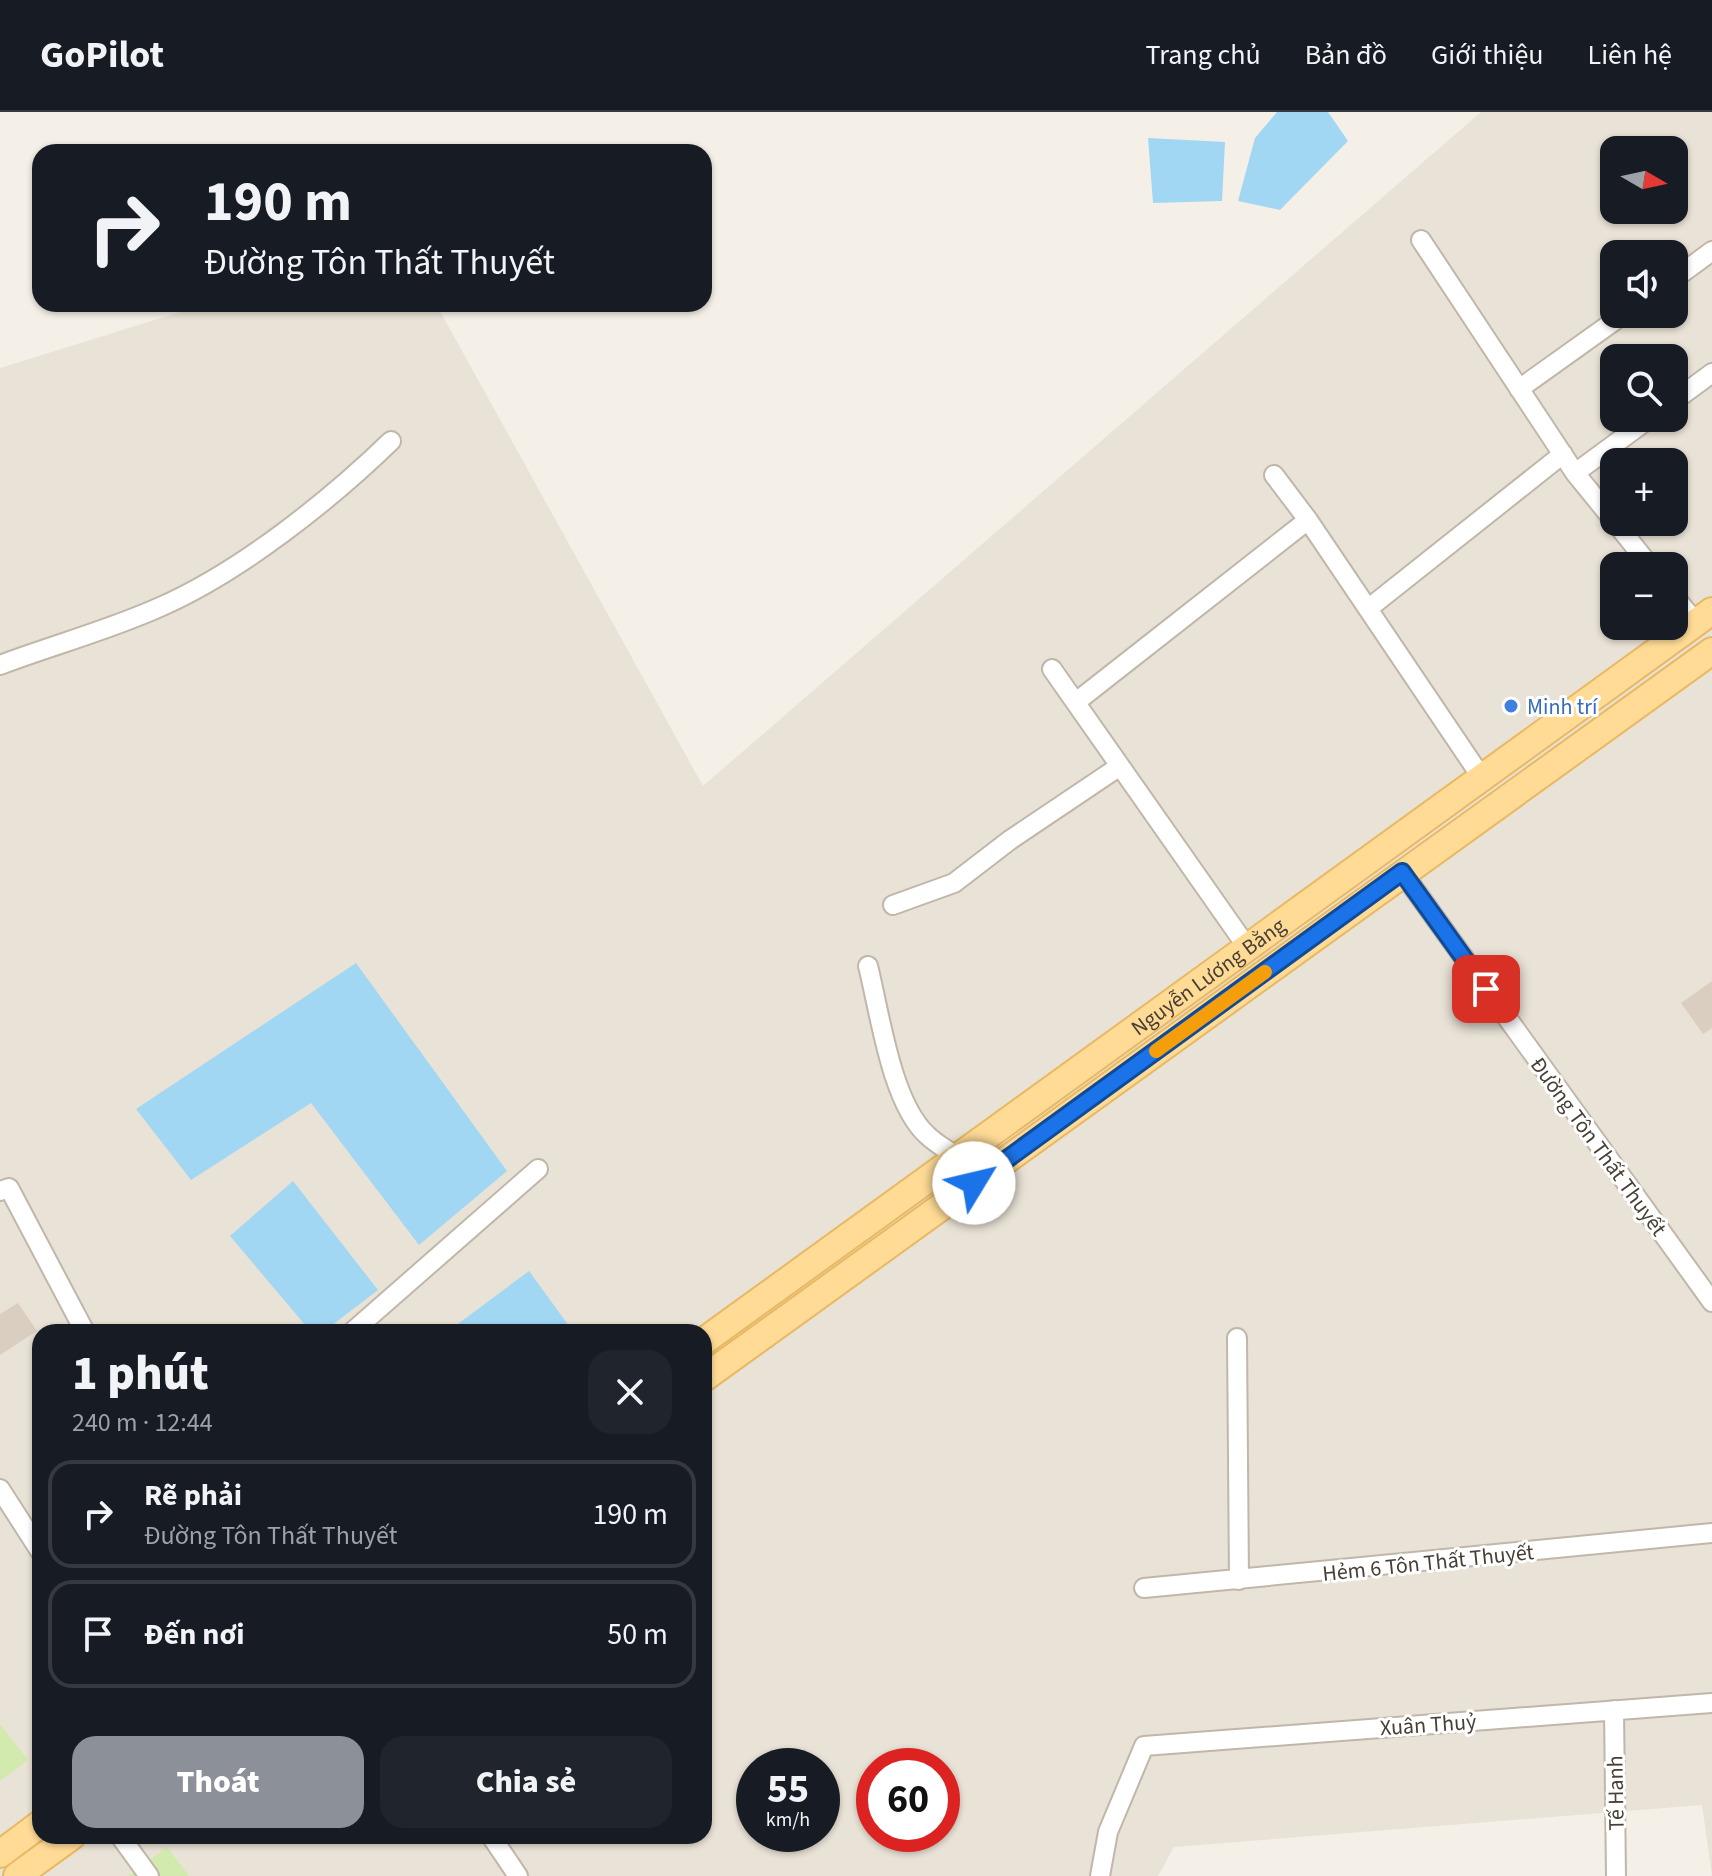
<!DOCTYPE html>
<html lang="vi">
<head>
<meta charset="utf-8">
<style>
	:root { --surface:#171b24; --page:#20242c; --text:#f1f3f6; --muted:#9ea1a6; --line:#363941; --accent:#8c9099 }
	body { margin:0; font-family:"Source Sans 3",sans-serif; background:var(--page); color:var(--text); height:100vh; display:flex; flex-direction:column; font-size:30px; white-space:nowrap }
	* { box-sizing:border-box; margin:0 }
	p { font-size:26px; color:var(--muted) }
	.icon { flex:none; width:44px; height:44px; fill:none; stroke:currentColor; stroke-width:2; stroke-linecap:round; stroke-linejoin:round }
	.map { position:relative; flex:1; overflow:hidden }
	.details { position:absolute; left:32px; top:1212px; width:680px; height:520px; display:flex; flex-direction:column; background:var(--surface); border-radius:24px; box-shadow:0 2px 6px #0004 }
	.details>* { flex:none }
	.hud { position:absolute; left:32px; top:32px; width:680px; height:168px; border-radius:24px; box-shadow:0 2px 6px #0004; background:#171b24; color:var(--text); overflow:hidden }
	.needle { width:52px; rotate:99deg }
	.fabs { position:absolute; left:1600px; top:24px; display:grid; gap:16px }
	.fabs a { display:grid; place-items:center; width:88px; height:88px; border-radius:16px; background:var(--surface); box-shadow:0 2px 6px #0004; font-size:40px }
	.speed { position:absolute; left:736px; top:1636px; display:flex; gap:16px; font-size:40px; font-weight:700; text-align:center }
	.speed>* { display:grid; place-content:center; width:104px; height:104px; border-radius:50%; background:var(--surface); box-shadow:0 2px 6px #0004; line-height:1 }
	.speed small { font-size:20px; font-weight:400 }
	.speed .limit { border:12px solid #d22; background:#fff; color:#111 }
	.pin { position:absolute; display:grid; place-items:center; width:68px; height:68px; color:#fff; margin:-34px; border-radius:16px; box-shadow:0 4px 12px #0006 }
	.me { position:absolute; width:88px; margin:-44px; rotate:54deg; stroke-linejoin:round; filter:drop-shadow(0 0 6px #0008) }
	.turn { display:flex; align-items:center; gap:28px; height:168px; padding:0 40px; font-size:36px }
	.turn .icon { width:104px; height:104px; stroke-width:2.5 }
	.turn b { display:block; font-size:56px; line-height:68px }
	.round { display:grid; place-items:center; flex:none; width:84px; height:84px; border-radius:24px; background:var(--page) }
	.headline { display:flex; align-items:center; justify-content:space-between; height:136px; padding:0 40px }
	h1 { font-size:48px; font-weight:800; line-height:60px }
	.cta { display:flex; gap:16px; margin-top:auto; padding:16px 40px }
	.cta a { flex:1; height:92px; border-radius:24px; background:var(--accent); color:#fff; font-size:32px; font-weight:800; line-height:92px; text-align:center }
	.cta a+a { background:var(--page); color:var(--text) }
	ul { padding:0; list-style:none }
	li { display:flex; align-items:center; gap:24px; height:108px; margin:0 16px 12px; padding:0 24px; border:4px solid var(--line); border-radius:24px }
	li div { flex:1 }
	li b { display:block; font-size:30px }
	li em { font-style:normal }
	header { display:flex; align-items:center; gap:48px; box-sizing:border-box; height:112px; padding:0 40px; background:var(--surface); border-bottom:2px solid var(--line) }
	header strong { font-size:38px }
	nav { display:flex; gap:44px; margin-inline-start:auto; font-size:28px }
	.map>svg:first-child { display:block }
	.residential { fill:#e9e2d6; fill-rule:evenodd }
	.green { fill:#d3eaaf }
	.water { fill:#a2d7f3 }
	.building { fill:#dacec0 }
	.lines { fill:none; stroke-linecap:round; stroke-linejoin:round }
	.minor-casing { stroke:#c0b7aa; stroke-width:22 }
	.primary-casing { stroke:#e8b862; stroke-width:30 }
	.minor { stroke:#fff; stroke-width:18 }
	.primary { stroke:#ffdb96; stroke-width:26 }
	.route-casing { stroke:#114b97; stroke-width:20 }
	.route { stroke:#1a73e8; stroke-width:14 }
	.slow { stroke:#f59e0b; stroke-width:14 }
	.shop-dot { fill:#3f7fe0; stroke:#fff; stroke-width:3 }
	.labels { text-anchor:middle; stroke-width:6; stroke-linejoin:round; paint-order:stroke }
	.shop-label { font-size:22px; fill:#366cbe; stroke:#fff; text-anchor:start }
	.street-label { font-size:22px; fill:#484036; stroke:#fff }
</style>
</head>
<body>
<header>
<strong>GoPilot</strong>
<nav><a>Trang chủ</a><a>Bản đồ</a><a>Giới thiệu</a><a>Liên hệ</a></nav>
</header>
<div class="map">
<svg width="1712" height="1764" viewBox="0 0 1712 1764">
	<rect width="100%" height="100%" fill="#f4f0e8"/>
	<path class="residential" d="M1481,0H1712V1764L1702,1693L1174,1735L1158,1764H0V256L206,192H436L703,674ZM1614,38H1674V98H1614ZM1614,142H1674V202H1614ZM1614,246H1674V306H1614ZM1614,350H1674V410H1614ZM1614,454H1674V514H1614ZM40,1220H704V1724H40ZM754,1654H822V1722H754ZM874,1654H942V1722H874Z"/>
	<path class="green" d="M0,1612L28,1648L0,1669Z
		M167,1735L189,1764H128Z"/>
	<path class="water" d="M1277,0H1328L1348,29L1280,98L1238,89L1255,26Z
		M1148,26L1225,30L1222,89L1153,91Z
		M356,851L507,1059L419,1133L311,991L191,1068L136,997Z
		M293,1069L378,1178L323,1220H311L230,1124Z
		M529,1159L569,1214L561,1220H447Z"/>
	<path class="building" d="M1712,869V916L1703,922L1681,891Z
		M18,1191L37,1219L0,1243V1202Z"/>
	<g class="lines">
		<g class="minor-casing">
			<path id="minor" d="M1421,128L1575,361L1614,409
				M1674,167L1712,139
				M1519,277L1624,202
				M1674,289L1712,261
				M1575,361L1650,306
				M1274,363L1308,408
				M1615,410L1650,454
				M1674,484L1696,511
				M1369,496L1563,342
				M0,553C53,533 109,518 160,495C240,460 329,389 391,329
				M1052,557L1247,835
				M1076,590L1308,408L1482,666
				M1402,760L1712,1190
				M893,793L954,771L1010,728L1120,654
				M868,854C880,901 891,990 927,1023C936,1032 948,1038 957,1045
				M0,1079L9,1076L85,1220
				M352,1220L538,1057
				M1237,1226L1239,1468
				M0,1377L40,1439
				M1144,1476L1712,1421
				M1614,1598L1616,1764
				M120,1724L149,1764
				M491,1724L518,1764
				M1100,1764L1108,1720L1144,1634L1712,1591"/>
		</g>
		<g class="primary-casing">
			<g id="primary">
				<path id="s1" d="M704,1229L1712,499"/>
				<path d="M704,1266L1712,539"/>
				<path d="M0,1742L40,1712"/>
				<path d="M17,1764L72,1724"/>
			</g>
		</g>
		<use href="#minor" class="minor"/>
		<use href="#primary" class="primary"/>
	</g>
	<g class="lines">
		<g class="route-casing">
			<path id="route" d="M974,1071L1402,760L1486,877"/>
		</g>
		<use href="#route" class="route"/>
		<path class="slow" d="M1156,939L1265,860"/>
	</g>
	<circle class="shop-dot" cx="1511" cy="594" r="8"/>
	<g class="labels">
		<g class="shop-label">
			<text x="1527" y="602">Minh trí</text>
		</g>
		<g class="street-label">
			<text dy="8" stroke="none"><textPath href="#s1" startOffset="622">Nguyễn Lương Bằng</textPath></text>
			<text transform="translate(1599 1034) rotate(54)" y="8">Đường Tôn Thất Thuyết</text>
			<text transform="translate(1428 1450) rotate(-6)" y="8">Hẻm 6 Tôn Thất Thuyết</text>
			<text transform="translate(1428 1612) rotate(-4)" y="8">Xuân Thuỷ</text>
			<text transform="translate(1615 1681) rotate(-91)" y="8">Tế Hanh</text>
		</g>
	</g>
</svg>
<div class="fabs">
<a><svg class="needle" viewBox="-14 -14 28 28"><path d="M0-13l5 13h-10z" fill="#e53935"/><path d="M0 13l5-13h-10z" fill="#9ea1a6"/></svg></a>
<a><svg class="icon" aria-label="sound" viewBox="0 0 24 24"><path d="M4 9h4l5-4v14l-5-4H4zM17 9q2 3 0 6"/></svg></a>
<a><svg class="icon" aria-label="search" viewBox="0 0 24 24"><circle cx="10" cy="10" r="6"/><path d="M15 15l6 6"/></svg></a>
<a>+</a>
<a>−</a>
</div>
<div class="speed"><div>55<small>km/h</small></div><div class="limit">60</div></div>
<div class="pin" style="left:1486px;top:877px;background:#d93025"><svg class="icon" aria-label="arrive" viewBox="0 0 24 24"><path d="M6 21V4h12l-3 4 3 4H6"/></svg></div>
<svg class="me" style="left:974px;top:1071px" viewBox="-20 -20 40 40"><circle r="19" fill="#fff"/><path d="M0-13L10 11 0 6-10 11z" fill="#1a73e8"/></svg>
<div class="hud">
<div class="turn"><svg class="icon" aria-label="right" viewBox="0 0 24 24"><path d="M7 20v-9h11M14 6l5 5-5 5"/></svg><div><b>190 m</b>Đường Tôn Thất Thuyết</div></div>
</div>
<section class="details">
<div class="headline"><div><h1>1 phút</h1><p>240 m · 12:44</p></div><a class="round"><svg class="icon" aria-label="close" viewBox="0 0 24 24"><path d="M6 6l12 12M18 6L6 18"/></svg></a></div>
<ul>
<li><svg class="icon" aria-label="right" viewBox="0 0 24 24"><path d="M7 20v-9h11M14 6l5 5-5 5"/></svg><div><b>Rẽ phải</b><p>Đường Tôn Thất Thuyết</p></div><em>190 m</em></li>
<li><svg class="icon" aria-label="arrive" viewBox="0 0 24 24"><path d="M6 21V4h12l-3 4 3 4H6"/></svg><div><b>Đến nơi</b></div><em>50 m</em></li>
</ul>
<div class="cta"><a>Thoát</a><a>Chia sẻ</a></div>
</section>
</div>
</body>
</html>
